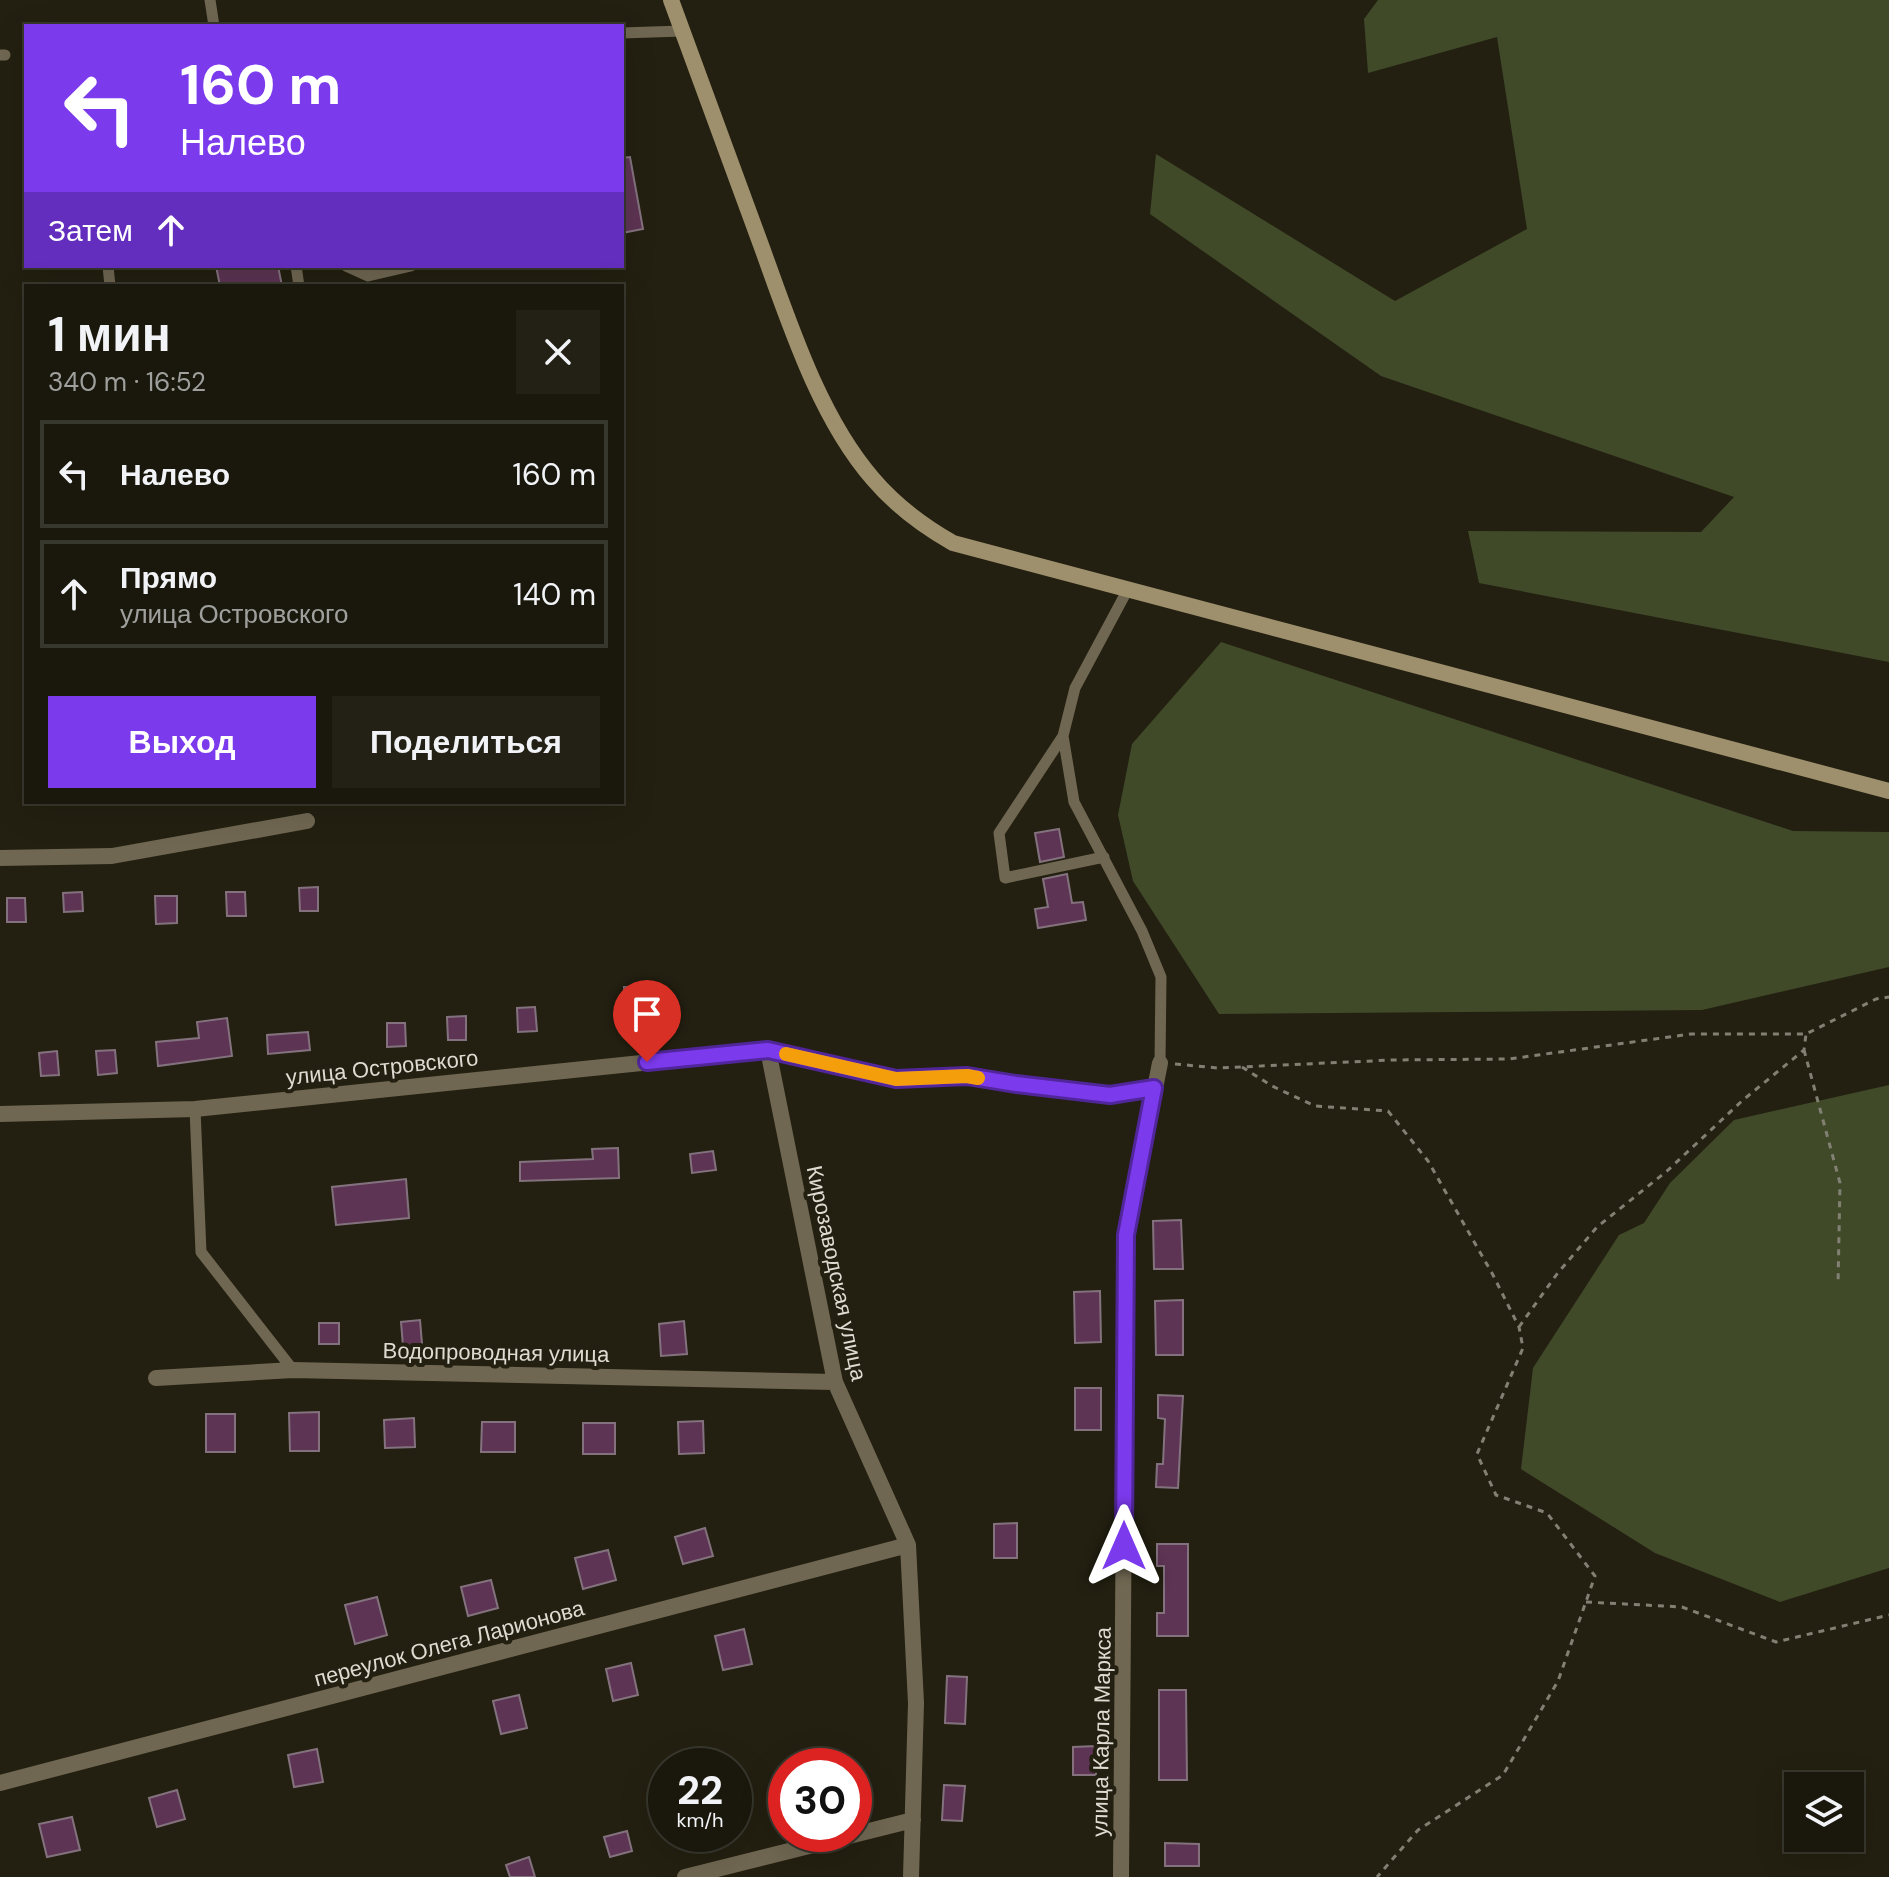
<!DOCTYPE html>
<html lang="ru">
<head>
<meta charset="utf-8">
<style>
	:root { --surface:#1a180d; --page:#232116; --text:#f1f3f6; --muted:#9fa09d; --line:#38372e; --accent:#7c3aed }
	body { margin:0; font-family:"DM Sans",sans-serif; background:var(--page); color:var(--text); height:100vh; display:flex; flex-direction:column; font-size:30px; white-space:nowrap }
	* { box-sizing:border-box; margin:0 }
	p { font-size:26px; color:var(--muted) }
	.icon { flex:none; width:44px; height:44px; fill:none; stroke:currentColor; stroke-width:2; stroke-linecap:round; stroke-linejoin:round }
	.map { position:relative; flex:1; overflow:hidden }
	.panel { position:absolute; left:24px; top:284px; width:600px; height:520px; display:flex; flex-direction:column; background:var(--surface); border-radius:0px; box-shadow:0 8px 32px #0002,0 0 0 2px var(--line) }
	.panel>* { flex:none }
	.guide { position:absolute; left:24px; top:24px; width:600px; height:244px; border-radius:0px; box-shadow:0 8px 32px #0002,0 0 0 2px var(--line); background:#7c3aed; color:#fff; overflow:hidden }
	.controls { position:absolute; left:1784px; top:1772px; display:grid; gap:16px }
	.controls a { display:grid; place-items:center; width:80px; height:80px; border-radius:0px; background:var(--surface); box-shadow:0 8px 32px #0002,0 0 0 2px var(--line); font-size:40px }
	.speed { position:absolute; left:648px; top:1748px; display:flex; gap:16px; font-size:40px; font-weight:700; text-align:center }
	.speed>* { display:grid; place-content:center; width:104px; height:104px; border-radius:50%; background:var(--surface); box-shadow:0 8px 32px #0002,0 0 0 2px var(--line); line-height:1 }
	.speed small { font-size:20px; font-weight:400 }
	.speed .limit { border:12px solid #d22; background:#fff; color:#111 }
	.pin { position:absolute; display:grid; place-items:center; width:68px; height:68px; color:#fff; margin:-82px -34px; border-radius:50% 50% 50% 0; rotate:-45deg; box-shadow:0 0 8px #0007 }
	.pin .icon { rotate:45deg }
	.me { position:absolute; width:88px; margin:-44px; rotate:0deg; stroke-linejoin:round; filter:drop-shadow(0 0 6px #0008) }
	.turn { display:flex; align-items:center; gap:28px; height:168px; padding:0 24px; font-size:36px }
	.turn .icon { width:104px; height:104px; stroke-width:2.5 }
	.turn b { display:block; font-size:56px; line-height:68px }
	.then { display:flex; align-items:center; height:76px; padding:0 24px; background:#0003; gap:16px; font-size:30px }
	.round { display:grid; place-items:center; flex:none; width:84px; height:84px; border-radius:0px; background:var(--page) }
	.summary { display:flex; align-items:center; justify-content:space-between; height:136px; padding:0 24px }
	h1 { font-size:48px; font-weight:700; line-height:60px }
	.button { display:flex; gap:16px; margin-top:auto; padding:16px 24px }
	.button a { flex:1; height:92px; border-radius:0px; background:var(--accent); color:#fff; font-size:32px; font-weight:700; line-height:92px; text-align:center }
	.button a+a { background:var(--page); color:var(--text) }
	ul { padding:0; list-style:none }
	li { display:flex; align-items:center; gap:24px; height:108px; margin:0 16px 12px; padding:0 8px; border:4px solid var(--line); border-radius:0px }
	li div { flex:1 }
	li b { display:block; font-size:30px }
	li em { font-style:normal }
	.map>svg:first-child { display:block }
	.green { fill:#404a29 }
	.building { fill:#5d3453; stroke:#83727e; stroke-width:2 }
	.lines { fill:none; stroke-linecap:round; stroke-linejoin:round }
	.path { stroke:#828073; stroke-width:3; stroke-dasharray:6 6; stroke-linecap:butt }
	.service { stroke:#706752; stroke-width:11 }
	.minor { stroke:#706752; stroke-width:16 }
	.secondary { stroke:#9f906d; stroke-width:16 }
	.route-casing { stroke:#51269a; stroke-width:20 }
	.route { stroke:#7c3aed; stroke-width:14 }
	.slow { stroke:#f59e0b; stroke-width:14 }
	.labels { text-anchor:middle; stroke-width:8; stroke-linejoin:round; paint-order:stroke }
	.street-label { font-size:22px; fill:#dedcd2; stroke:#232011 }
</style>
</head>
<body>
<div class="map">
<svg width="1889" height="1877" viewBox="0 0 1889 1877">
	<rect width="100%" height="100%" fill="#232011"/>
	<path class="green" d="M1378,0H1889V662L1479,583L1468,531L1701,532L1734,497L1381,376L1150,214L1156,154L1395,301L1527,229L1497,37L1368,73L1364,19Z
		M1221,642L1793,831L1889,832V967L1702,1010L1219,1014L1133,881L1118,815L1132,744Z
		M1889,1085V1568L1780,1602L1655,1553L1521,1469L1533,1368L1619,1235L1644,1223L1670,1183L1734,1120Z"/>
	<path class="building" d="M630,157L643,229L622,233V158Z
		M216,266H278L282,286H220Z
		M1059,829L1064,857L1040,862L1035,833Z
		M1067,874L1072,903L1083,902L1086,920L1038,928L1035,909L1048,907L1043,879Z
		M318,887V911H300L299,888Z
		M82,892L83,911L64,912L63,893Z
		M226,892H245L246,916H227Z
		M155,896H177V923L156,924Z
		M7,898H25L26,922H7Z
		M624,987H657V1028H625Z
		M535,1007L537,1031L518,1032L517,1008Z
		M466,1016V1040H448L447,1017Z
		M227,1018L232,1056L158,1066L156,1042L199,1038L197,1022Z
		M387,1023H405L406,1046L387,1047Z
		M308,1032L310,1050L268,1054L267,1035Z
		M115,1050L117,1073L98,1075L96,1051Z
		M57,1051L59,1075L41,1076L39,1053Z
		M618,1148L619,1178L520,1181V1162L593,1159L592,1149Z
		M713,1151L716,1170L692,1173L690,1154Z
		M406,1179L409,1218L336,1225L332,1187Z
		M1181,1220L1183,1269H1154L1153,1221Z
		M1100,1291L1101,1342L1075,1343L1074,1292Z
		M1183,1300V1355H1156L1155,1301Z
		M420,1320L422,1344L403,1346L401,1322Z
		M684,1321L687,1354L661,1356L659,1324Z
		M319,1323H339V1344H319Z
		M1075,1388H1101V1430H1075Z
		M1158,1395L1183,1396L1178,1488L1156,1487L1157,1464H1163L1165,1419L1158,1418Z
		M319,1412V1451H290L289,1413Z
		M206,1414H235V1452H206Z
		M414,1418L415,1447L385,1448L384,1420Z
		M703,1421L704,1453L679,1454L678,1422Z
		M482,1422H515V1452H481Z
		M583,1423H615V1454H583Z
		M1017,1523V1558H994V1524Z
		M705,1528L713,1556L683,1564L675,1537Z
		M1157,1544H1188V1636H1157V1613H1164V1566H1157Z
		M608,1550L616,1580L583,1589L575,1558Z
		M491,1580L498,1608L468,1616L461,1587Z
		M377,1597L387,1635L355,1644L345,1605Z
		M744,1629L752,1664L723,1670L715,1636Z
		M631,1663L638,1695L613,1701L606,1669Z
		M947,1676L967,1677L965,1724L945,1723Z
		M1159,1690H1186L1187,1780H1159Z
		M519,1695L527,1728L501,1734L493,1701Z
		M1096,1746V1775H1073V1747Z
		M317,1749L323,1782L294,1787L288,1755Z
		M944,1785L965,1786L962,1821L942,1820Z
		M177,1790L185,1819L157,1827L149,1798Z
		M72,1817L80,1850L47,1857L39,1824Z
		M627,1831L632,1851L610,1857L604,1837Z
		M1165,1843L1199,1844V1866H1165Z
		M529,1857L535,1877H510L506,1865Z"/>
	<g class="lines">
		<path class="path" d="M1804,1050L1840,1183L1838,1285
			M1175,1064L1218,1068L1392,1060L1509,1059L1691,1034H1806L1876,999L1889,997
			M1242,1067L1272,1086L1315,1106L1388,1111L1428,1161L1493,1275L1519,1327L1523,1348L1477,1454L1496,1495L1547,1513L1595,1576L1558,1681L1503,1775L1418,1830L1377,1877
			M1519,1327L1557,1274L1597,1227L1667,1171L1743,1100L1804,1050L1806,1034
			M1586,1602L1682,1607L1776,1642L1889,1615"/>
		<path class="service" d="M210,0L214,26
			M622,33L682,31
			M0,55H5
			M108,266L110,286
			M296,266L299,286
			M346,266L368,276L411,266
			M1128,589L1075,688L1063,736L1074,802L1142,931L1161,977L1160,1063
			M1063,736L999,833L1005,878L1104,857
			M768,1050L896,1079L967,1076L1110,1095L1154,1088
			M195,1109L201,1252L293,1370"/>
		<path class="minor" d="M0,858L112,856L307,821
			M0,1114L195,1109L768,1050L835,1382L908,1545L916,1703L911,1877
			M156,1378L293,1370L835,1382
			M0,1783L908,1545
			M685,1877L913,1820
			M1121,1877L1126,1235L1160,1063"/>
		<path class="secondary" d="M671,0C701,82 731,163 761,245C789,322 819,417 873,479C896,506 923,526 953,543L1889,791"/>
	</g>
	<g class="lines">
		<g class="route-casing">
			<path id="route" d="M647,1062L768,1050L896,1079L967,1076L1016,1084L1110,1095L1154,1088L1126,1235L1124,1546"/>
		</g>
		<use href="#route" class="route"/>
		<path class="slow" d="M786,1054L896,1079L967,1076L978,1078"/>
	</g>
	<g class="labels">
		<g class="street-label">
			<text transform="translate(382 1067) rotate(-6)" y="8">улица Островского</text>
			<text transform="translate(837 1273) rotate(78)" y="8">Кирозаводская улица</text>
			<text transform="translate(496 1352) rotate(1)" y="8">Водопроводная улица</text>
			<text transform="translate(449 1643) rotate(-15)" y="8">переулок Олега Ларионова</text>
			<text transform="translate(1101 1732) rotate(-89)" y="8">улица Карла Маркса</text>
		</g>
	</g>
</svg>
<div class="controls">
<a><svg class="icon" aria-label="layers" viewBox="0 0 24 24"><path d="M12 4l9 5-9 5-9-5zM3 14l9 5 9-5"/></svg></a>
</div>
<div class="speed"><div>22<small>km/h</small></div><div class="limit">30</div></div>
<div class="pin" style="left:647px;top:1062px;background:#d93025"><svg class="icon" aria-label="arrive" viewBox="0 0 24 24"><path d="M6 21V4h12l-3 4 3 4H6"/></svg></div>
<svg class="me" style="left:1124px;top:1546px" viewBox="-20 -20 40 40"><path d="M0-17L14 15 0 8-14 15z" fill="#7c3aed" stroke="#fff" stroke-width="4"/></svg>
<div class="guide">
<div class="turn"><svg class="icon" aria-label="left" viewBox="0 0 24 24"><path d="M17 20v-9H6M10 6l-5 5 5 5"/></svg><div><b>160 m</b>Налево</div></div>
<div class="then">Затем<svg class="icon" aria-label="ahead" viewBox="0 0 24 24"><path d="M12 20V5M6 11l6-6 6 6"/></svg></div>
</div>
<section class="panel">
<div class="summary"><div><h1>1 мин</h1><p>340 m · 16:52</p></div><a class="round"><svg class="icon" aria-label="close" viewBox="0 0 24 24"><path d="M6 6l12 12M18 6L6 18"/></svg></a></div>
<ul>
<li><svg class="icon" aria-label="left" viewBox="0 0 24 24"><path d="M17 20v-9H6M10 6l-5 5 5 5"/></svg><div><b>Налево</b></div><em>160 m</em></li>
<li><svg class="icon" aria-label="ahead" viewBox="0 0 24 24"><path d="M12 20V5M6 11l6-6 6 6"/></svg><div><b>Прямо</b><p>улица Островского</p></div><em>140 m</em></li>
</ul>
<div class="button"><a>Выход</a><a>Поделиться</a></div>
</section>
</div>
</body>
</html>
